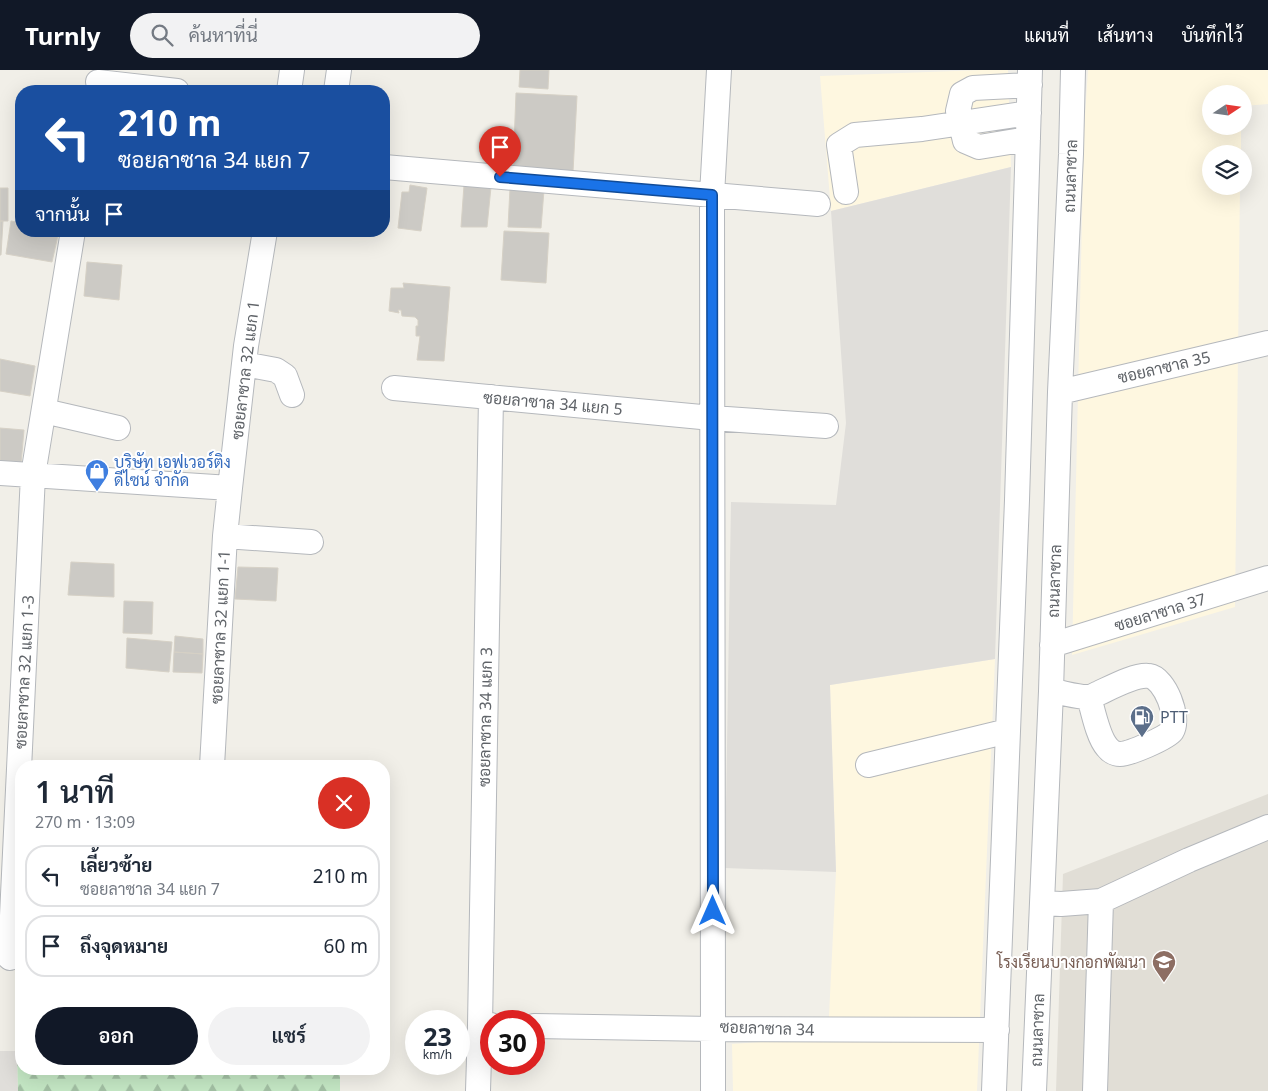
<!DOCTYPE html>
<html lang="th">
<head>
<meta charset="utf-8">
<style>
	:root { --surface:#fff; --page:#f2f2f3; --text:#1f2937; --muted:#747a83; --line:#e0e1e3; --accent:#111827 }
	body { margin:0; font-family:"Noto Sans",Sarabun,sans-serif; background:var(--page); color:var(--text); height:100vh; display:flex; flex-direction:column; font-size:19px; white-space:nowrap }
	* { box-sizing:border-box; margin:0 }
	p { font-size:16px; color:var(--muted) }
	.icon { flex:none; width:28px; height:28px; fill:none; stroke:currentColor; stroke-width:2; stroke-linecap:round; stroke-linejoin:round }
	.map { position:relative; flex:1; overflow:hidden }
	.side { position:absolute; left:15px; top:690px; width:375px; height:315px; display:flex; flex-direction:column; background:var(--surface); border-radius:20px; box-shadow:0 5px 20px #0002 }
	.side>* { flex:none }
	.guide { position:absolute; left:15px; top:15px; width:375px; height:152px; border-radius:20px; box-shadow:0 5px 20px #0002; background:#1a4fa0; color:#fff; overflow:hidden }
	.needle { width:32px; rotate:77deg }
	.buttons { position:absolute; left:1202px; top:15px; display:grid; gap:10px }
	.buttons a { display:grid; place-items:center; width:50px; height:50px; border-radius:50%; background:var(--surface); box-shadow:0 5px 20px #0002; font-size:25px }
	.speed { position:absolute; left:405px; top:940px; display:flex; gap:10px; font-size:25px; font-weight:700; text-align:center }
	.speed>* { display:grid; place-content:center; width:65px; height:65px; border-radius:50%; background:var(--surface); box-shadow:0 5px 20px #0002; line-height:1 }
	.speed small { font-size:12px; font-weight:400 }
	.speed .limit { border:8px solid #d22; background:#fff; color:#111 }
	.pin { position:absolute; display:grid; place-items:center; width:42px; height:42px; color:#fff; margin:-51px -21px; border-radius:50% 50% 50% 0; rotate:-45deg; box-shadow:0 0 5px #0007 }
	.pin .icon { rotate:45deg }
	.me { position:absolute; width:55px; margin:-28px; rotate:0deg; stroke-linejoin:round; filter:drop-shadow(0 0 4px #0008) }
	.turn { display:flex; align-items:center; gap:18px; height:105px; padding:0 20px; font-size:22px }
	.turn .icon { width:65px; height:65px; stroke-width:2.5 }
	.turn b { display:block; font-size:35px; line-height:42px }
	.then { display:flex; align-items:center; height:48px; padding:0 20px; background:#0003; gap:10px; font-size:19px }
	.round { display:grid; place-items:center; flex:none; width:52px; height:52px; border-radius:26px; background:var(--page) }
	.head { display:flex; align-items:center; justify-content:space-between; height:85px; padding:0 20px }
	h1 { font-size:30px; font-weight:600; line-height:38px }
	.cta { display:flex; gap:10px; margin-top:auto; padding:10px 20px }
	.cta a { flex:1; height:58px; border-radius:30px; background:var(--accent); color:#fff; font-size:20px; font-weight:600; line-height:58px; text-align:center }
	.cta a+a { background:var(--page); color:var(--text) }
	ul { padding:0; list-style:none }
	li { display:flex; align-items:center; gap:15px; height:62px; margin:0 10px 8px; padding:0 10px; border:2px solid var(--line); border-radius:20px }
	li div { flex:1 }
	li b { display:block; font-size:19px }
	li em { font-style:normal }
	header { display:flex; align-items:center; gap:30px; box-sizing:border-box; height:70px; padding:0 25px; background:var(--accent); color:#fff }
	header strong { font-size:24px }
	nav { display:flex; gap:28px; margin-inline-start:auto; font-size:18px }
	.search { width:350px; height:45px; background:var(--page); display:flex; align-items:center; gap:12px; box-sizing:border-box; padding:0 18px; border-radius:28px; color:var(--muted); font-size:19px }
	.map>svg:first-child { display:block }
	.commercial { fill:#fef7e0 }
	.industrial { fill:#e0deda }
	.education { fill:#e1ded6 }
	.forest { fill:url(#forest-firs) }
	.building { fill:#cccac5; stroke:#d6d1c6 }
	.lines { fill:none; stroke-linecap:round; stroke-linejoin:round }
	.minor-casing { stroke:#b5b8bc; stroke-width:26 }
	.minor { stroke:#fff; stroke-width:24 }
	.route-casing { stroke:#114b97; stroke-width:12 }
	.route { stroke:#1a73e8; stroke-width:9 }
	.labels { text-anchor:middle; stroke-width:4; stroke-linejoin:round; paint-order:stroke }
	.street-label { font-size:16px; fill:#5f6368; stroke:#fff }
	.shop-label { font-size:16px; fill:#366cbe; stroke:#fff; text-anchor:start }
	.service-label { font-size:16px; fill:#4e5e75; stroke:#fff; text-anchor:start }
	.education-label { font-size:16px; fill:#785e54; stroke:#fff; text-anchor:end }
</style>
</head>
<body>
<header>
<strong>Turnly</strong>
<div class="search"><svg class="icon" aria-label="search" viewBox="0 0 24 24"><circle cx="10" cy="10" r="6"/><path d="M15 15l6 6"/></svg>ค้นหาที่นี่</div>
<nav><a>แผนที่</a><a>เส้นทาง</a><a>บันทึกไว้</a></nav>
</header>
<div class="map">
<svg width="1268" height="1021" viewBox="0 0 1268 1021">
	<defs>
		<pattern id="forest-firs" width="22" height="20" patternUnits="userSpaceOnUse" patternTransform="scale(1.25)"><rect width="22" height="20" fill="#c5e8c5"/><path d="M5 1l3.5 6h-7zM16 11l3.5 6h-7z" fill="#a3c0a4"/></pattern>
	</defs>
	<rect width="100%" height="100%" fill="#f1efe8"/>
	<path class="commercial" d="M983,0H1008L1011,97L831,141L820,6Z
		M1088,0H1268V34L1244,36V24H1211V56H1241V84H1211V116H1240L1235,537L1072,585L1084,61Z
		M995,589L977,1021H733L732,974L828,967L836,802L830,615Z"/>
	<path class="industrial" d="M1011,97L995,589L830,615L836,802L725,798L731,432L836,435L846,353L831,141Z
		M0,981H17L18,1021H0Z"/>
	<path class="education" d="M1268,724V1021H1056L1063,804Z"/>
	<path class="forest" d="M21,932V999H340V1021H18L17,981Z"/>
	<path class="building" d="M520,0H549L548,19L519,17Z
		M516,23L577,26L573,102L513,99Z
		M410,115L427,118L421,161L398,158L402,122H409Z
		M464,115L491,117L487,157H461Z
		M0,118H8V151H0Z
		M510,118L544,120L541,158L508,157Z
		M0,151H3L1,185H0Z
		M11,151L21,153V161H59L52,192L6,184Z
		M504,161L549,163L546,213L501,210Z
		M87,192L122,195L119,230L84,226Z
		M403,213L450,217L444,291L417,290L420,266H416V256H418V250L415,247L402,246L401,240H398L399,243L389,241L391,218H404Z
		M0,289L35,296L30,326L0,321Z
		M0,358L24,360L21,394L0,392Z
		M71,492L114,494V527L68,525Z
		M238,497L278,498L276,531L235,529Z
		M124,531L153,532L152,564L123,563Z
		M175,566L203,569V584L174,582Z
		M127,568L172,572L169,602L126,598Z
		M174,582L203,584L202,603L173,602Z"/>
	<g class="lines">
		<g class="minor-casing">
			<path id="minor" d="M719,0L712,125L713,959L997,960
				M98,12L177,21
				M289,21L292,0
				M336,21L339,0
				M1028,69L979,77L965,71L958,41L962,24L973,18L1030,15
				M384,97L818,134
				M846,122L839,75L855,65L922,59L1029,43
				M244,294L276,300L285,306L292,325
				M394,318L712,348L826,356
				M1060,322L1268,273
				M491,327L480,955H491
				M44,341L118,358
				M0,403L230,418L246,276L265,161
				M225,466L311,472
				M1052,575L1268,508
				M1051,621C1061,622 1079,628 1089,627C1092,627 1096,624 1099,623C1112,617 1136,604 1149,606C1165,608 1180,648 1172,661C1167,668 1129,684 1120,684C1115,684 1110,681 1107,677C1098,667 1093,641 1089,627
				M868,695L1008,661
				M212,696L225,466L230,418
				M1042,833L1061,834L1101,831L1189,790L1268,757
				M10,888L33,405L73,161
				M534,956L713,959V1021
				M478,1021L480,955
				M994,1021L1017,430L1030,0
				M1034,1021L1051,621L1060,322L1071,84L1073,0
				M1095,1021L1101,831"/>
		</g>
		<use href="#minor" class="minor"/>
	</g>
	<g class="lines">
		<g class="route-casing">
			<path id="route" d="M500,107L712,125L713,841"/>
		</g>
		<use href="#route" class="route"/>
	</g>
	<defs>
		<g id="shop-pin" transform="scale(1.25)"><path d="M0 17L-7.5 6A9.5 9.5 0 1 1 7.5 6Z" fill="#3f7fe0" stroke="#fff"/><path d="M-5-2.5h2.3a2.7 3.5 0 0 1 5.4 0H5L5.5 6h-11ZM-1.5-2.5h3a1.5 2.3 0 0 0-3 0Z" fill="#fff"/></g>
		<g id="fuel-pin" transform="scale(1.25)"><path d="M0 17L-7.5 6A9.5 9.5 0 1 1 7.5 6Z" fill="#5c6f8a" stroke="#fff"/><path d="M-5.5-6h7V0h2V4h1.3V-2.5L3-4.5l.8-.8L6-3V5H2.5V1h-1V6h-7ZM-4.2-4.7v3.2H.2V-4.7Z" fill="#fff"/></g>
		<g id="school-pin" transform="scale(1.25)"><path d="M0 17L-7.5 6A9.5 9.5 0 1 1 7.5 6Z" fill="#8d6e63" stroke="#fff"/><path d="M0-5L7-2L0 1L-7-2ZM-4 1L0 2.5L4 1V4Q0 6-4 4Z" fill="#fff"/></g>
	</defs>
	<g fill-rule="evenodd">
		<use href="#shop-pin" x="97" y="401"/>
		<use href="#fuel-pin" x="1142" y="647"/>
		<use href="#school-pin" x="1164" y="892"/>
	</g>
	<g class="labels">
		<g class="street-label">
			<text transform="translate(1070 106) rotate(-88)" y="6">ถนนลาซาล</text>
			<text transform="translate(1164 297) rotate(-13)" y="6">ซอยลาซาล 35</text>
			<text transform="translate(245 300) rotate(-83)" y="6">ซอยลาซาล 32 แยก 1</text>
			<text transform="translate(553 333) rotate(5)" y="6">ซอยลาซาล 34 แยก 5</text>
			<text transform="translate(1054 511) rotate(-88)" y="6">ถนนลาซาล</text>
			<text transform="translate(1160 542) rotate(-17)" y="6">ซอยลาซาล 37</text>
			<text transform="translate(220 557) rotate(-87)" y="6">ซอยลาซาล 32 แยก 1-1</text>
			<text transform="translate(24 602) rotate(-87)" y="6">ซอยลาซาล 32 แยก 1-3</text>
			<text transform="translate(485 647) rotate(-89)" y="6">ซอยลาซาล 34 แยก 3</text>
			<text transform="translate(767 958) rotate(2)" y="6">ซอยลาซาล 34</text>
			<text transform="translate(1037 960) rotate(-88)" y="6">ถนนลาซาล</text>
		</g>
		<g class="shop-label">
			<text x="114" y="398">บริษัท เอฟเวอร์ติง<tspan x="114" dy="18">ดีไซน์ จำกัด</tspan></text>
		</g>
		<g class="service-label">
			<text x="1160" y="653">PTT</text>
		</g>
		<g class="education-label">
			<text x="1146" y="898">โรงเรียนบางกอกพัฒนา</text>
		</g>
	</g>
</svg>
<div class="buttons">
<a><svg class="needle" viewBox="-14 -14 28 28"><path d="M0-13l5 13h-10z" fill="#e53935"/><path d="M0 13l5-13h-10z" fill="#747a83"/></svg></a>
<a><svg class="icon" aria-label="layers" viewBox="0 0 24 24"><path d="M12 4l9 5-9 5-9-5zM3 14l9 5 9-5"/></svg></a>
</div>
<div class="speed"><div>23<small>km/h</small></div><div class="limit">30</div></div>
<div class="pin" style="left:500px;top:107px;background:#d93025"><svg class="icon" aria-label="arrive" viewBox="0 0 24 24"><path d="M6 21V4h12l-3 4 3 4H6"/></svg></div>
<svg class="me" style="left:713px;top:841px" viewBox="-20 -20 40 40"><path d="M0-17L14 15 0 8-14 15z" fill="#1a73e8" stroke="#fff" stroke-width="4"/></svg>
<div class="guide">
<div class="turn"><svg class="icon" aria-label="left" viewBox="0 0 24 24"><path d="M17 20v-9H6M10 6l-5 5 5 5"/></svg><div><b>210 m</b>ซอยลาซาล 34 แยก 7</div></div>
<div class="then">จากนั้น<svg class="icon" aria-label="arrive" viewBox="0 0 24 24"><path d="M6 21V4h12l-3 4 3 4H6"/></svg></div>
</div>
<section class="side">
<div class="head"><div><h1>1 นาที</h1><p>270 m · 13:09</p></div><a class="round" style="background:#d93025;color:#fff"><svg class="icon" aria-label="close" viewBox="0 0 24 24"><path d="M6 6l12 12M18 6L6 18"/></svg></a></div>
<ul>
<li><svg class="icon" aria-label="left" viewBox="0 0 24 24"><path d="M17 20v-9H6M10 6l-5 5 5 5"/></svg><div><b>เลี้ยวซ้าย</b><p>ซอยลาซาล 34 แยก 7</p></div><em>210 m</em></li>
<li><svg class="icon" aria-label="arrive" viewBox="0 0 24 24"><path d="M6 21V4h12l-3 4 3 4H6"/></svg><div><b>ถึงจุดหมาย</b></div><em>60 m</em></li>
</ul>
<div class="cta"><a>ออก</a><a>แชร์</a></div>
</section>
</div>
</body>
</html>
